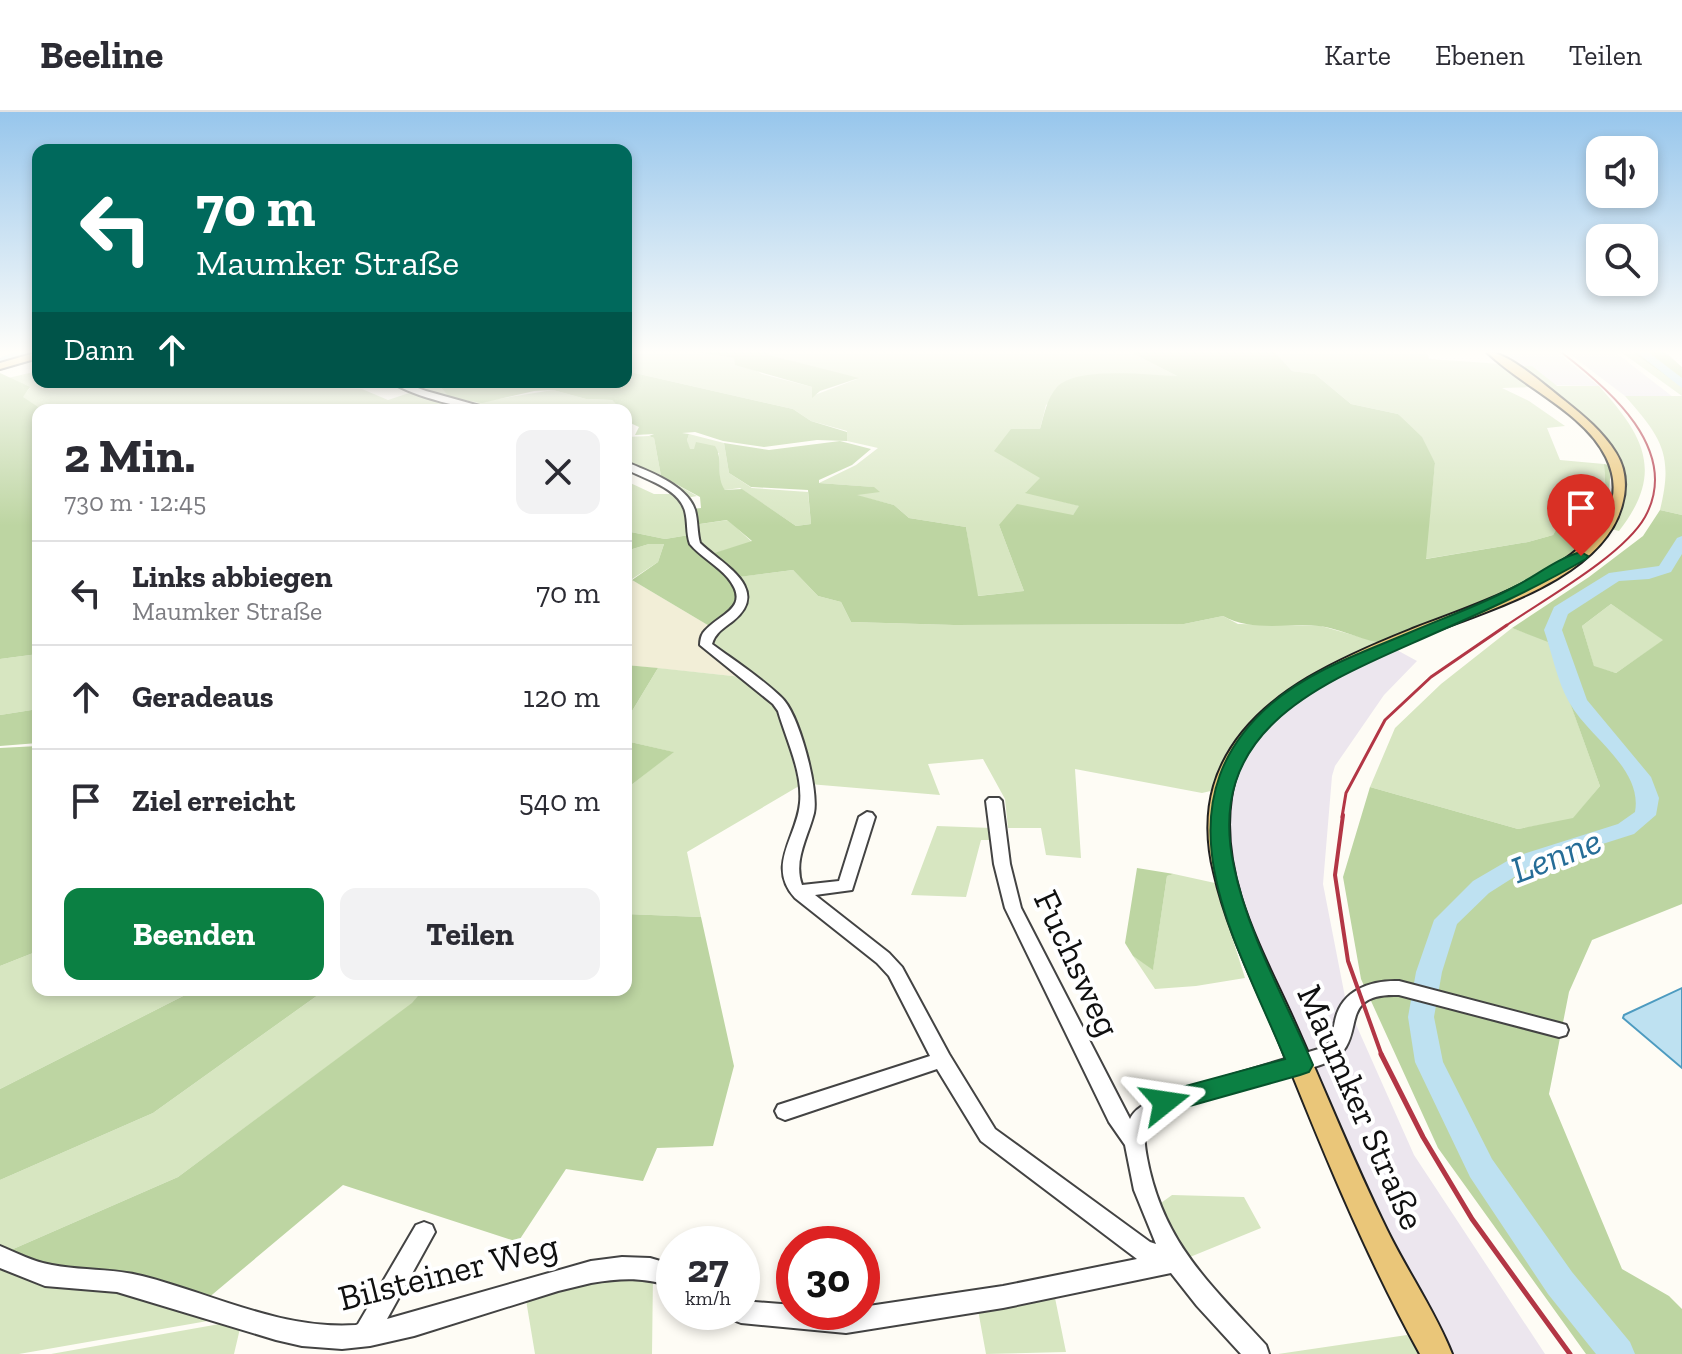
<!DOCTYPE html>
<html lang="de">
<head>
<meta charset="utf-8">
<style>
	:root { --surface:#fff; --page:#f2f2f3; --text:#2b2b33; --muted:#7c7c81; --line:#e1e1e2; --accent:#0b8043 }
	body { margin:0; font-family:"Zilla Slab",serif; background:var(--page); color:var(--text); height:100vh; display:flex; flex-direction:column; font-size:30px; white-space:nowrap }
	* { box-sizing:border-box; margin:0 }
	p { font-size:26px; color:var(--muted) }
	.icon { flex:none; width:44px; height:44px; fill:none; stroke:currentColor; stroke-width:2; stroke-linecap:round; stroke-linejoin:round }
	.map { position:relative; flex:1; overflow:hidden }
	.details { position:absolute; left:32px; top:292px; width:600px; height:592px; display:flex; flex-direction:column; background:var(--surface); border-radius:16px; box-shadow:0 4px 12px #0003 }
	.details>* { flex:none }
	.hud { position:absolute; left:32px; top:32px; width:600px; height:244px; border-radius:16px; box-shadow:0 4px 12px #0003; background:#00695c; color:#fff; overflow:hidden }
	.fabs { position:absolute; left:1586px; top:24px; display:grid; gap:16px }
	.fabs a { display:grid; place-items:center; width:72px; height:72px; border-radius:16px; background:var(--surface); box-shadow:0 4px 12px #0003; font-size:40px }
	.speed { position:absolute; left:656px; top:1114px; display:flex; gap:16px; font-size:40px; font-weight:700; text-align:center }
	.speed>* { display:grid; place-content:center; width:104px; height:104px; border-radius:50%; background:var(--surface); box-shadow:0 4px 12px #0003; line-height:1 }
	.speed small { font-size:20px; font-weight:400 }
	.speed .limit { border:12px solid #d22; background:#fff; color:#111 }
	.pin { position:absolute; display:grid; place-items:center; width:68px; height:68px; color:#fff; margin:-82px -34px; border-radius:50% 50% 50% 0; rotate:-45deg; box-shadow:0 0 8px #0007 }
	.pin .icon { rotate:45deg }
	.me { position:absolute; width:88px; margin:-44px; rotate:75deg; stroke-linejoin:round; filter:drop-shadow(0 0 6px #0008) }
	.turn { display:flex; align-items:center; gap:28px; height:168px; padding:0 32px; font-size:36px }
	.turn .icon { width:104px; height:104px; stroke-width:2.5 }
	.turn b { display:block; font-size:56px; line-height:68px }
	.then { display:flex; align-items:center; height:76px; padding:0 32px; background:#0003; gap:16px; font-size:30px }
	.round { display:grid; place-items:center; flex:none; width:84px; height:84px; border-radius:16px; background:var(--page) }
	.overview { display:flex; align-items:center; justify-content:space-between; height:136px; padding:0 32px }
	h1 { font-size:48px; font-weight:800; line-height:60px }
	.primary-button { display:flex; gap:16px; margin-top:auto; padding:16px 32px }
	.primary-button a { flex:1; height:92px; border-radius:16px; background:var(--accent); color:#fff; font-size:32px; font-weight:800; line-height:92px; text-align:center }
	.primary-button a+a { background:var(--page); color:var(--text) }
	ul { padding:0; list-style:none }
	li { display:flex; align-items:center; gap:24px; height:104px; padding:0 32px; border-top:2px solid var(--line) }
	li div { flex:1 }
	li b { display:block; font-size:30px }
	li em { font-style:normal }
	header { display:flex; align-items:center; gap:48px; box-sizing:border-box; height:112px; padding:0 40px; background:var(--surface); border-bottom:2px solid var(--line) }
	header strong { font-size:38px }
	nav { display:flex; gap:44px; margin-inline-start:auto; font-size:28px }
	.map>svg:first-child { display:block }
	.industrial { fill:#ece6ee }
	.farmland { fill:#f2eed7 }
	.green { fill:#d7e6c1 }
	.forest { fill:#bdd5a2; fill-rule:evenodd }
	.water { fill:#bee1f1; stroke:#4d9bc0; stroke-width:2 }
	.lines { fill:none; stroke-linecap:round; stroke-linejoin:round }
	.river { fill:#bee1f1; fill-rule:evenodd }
	.minor-casing { stroke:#434343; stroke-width:4 }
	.major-casing { stroke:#212121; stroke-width:4 }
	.minor { fill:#fff; fill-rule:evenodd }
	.major { fill:#eac679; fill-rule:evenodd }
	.rail-far3 { stroke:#b33645; stroke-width:2 }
	.rail-far2 { stroke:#b33645; stroke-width:3 }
	.rail-far1 { stroke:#b33645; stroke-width:4 }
	.rail { stroke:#b33645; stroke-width:5 }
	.route { fill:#0b8043; stroke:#07532c; stroke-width:2 }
	.labels { text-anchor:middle; stroke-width:8; stroke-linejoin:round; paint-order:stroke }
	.near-street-label { font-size:36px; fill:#101010; stroke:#fff }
	.near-water-label { font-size:38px; font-style:italic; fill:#256d97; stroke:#fff }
</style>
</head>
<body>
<header>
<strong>Beeline</strong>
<nav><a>Karte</a><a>Ebenen</a><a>Teilen</a></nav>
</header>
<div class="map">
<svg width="1682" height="1242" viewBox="0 0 1682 1242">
	<rect width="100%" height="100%" fill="#fefcf5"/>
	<path class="industrial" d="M1498,240H1557L1599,274L1542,273Z
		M1567,240H1615L1673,285L1625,284Z
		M1395,537L1417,549L1384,583L1335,654L1332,664L1323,772L1346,890L1414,1043L1545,1242H1449L1392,1139L1243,799L1225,724L1233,664L1258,620L1286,594L1345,558Z"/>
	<path class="farmland" d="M632,468L711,515L699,527L701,535L742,565L626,553V471Z"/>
	<path class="green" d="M626,240H691L734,246L762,262L812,275V284L857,267L769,243L770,240H1130L1179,265L1096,262L1046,293L1040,317L1041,366L1026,380L1080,394L1073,403L999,413L1024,479L977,484L966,415L909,406L894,393L854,383L873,375L819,371L856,353L878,336L847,329V319L811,309L793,297L626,259Z
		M1275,240H1427L1429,247L1502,252L1531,275L1502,276L1529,289L1565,314L1547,316L1560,348L1604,352L1606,385L1598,404L1567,399L1553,423L1528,430L1425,447L1435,351L1398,302L1351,292L1315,262L1292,259Z
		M1621,240H1632L1682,275V403L1660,398C1674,342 1661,325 1625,284H1682Z
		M1518,254H1532L1557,274H1599C1644,324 1665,360 1619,419L1611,417C1624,390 1625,365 1614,337Z
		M38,259V270H218L216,272L362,277L388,288L418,278L409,274L436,270L450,286L486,298H43L22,285L30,276L8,266Z
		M553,278L586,287L612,288L621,298H495L473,291Z
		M689,322L724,331L729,361L752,376L808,380L811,412L796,414L740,376L725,378L720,372L719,341L689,337L687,328Z
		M649,324L654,326L661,364L697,384L686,386L626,352V325Z
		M626,369L654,382H673L687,399L689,423L665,427L626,419V401L631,400L626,394Z
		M728,408L752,430L709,443L695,431L693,413Z
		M649,432H664L658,450L626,471V439Z
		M793,458L818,484L841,490L851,510L954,513L1184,512L1223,504L1238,512L1321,514L1385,532C1311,565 1239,593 1215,678L1202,681L1075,657L1081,746L1046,743L1041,716H1008L1005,687L983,647L928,652L940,683L809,672L788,596L710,536L737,465Z
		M1611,492L1664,528L1616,561L1594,555L1582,514Z
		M1512,516L1548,529L1600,674L1573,707L1518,717L1370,675L1395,616L1441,572Z
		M38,542V597L0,603V547Z
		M658,556L742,565L778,592L799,674L687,740L701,805L626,802V677L673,640L626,629V609Z
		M937,714L992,716L994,728H981L966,785L911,783Z
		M1174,762L1215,771L1245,866L1196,874L1155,877L1133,844L1153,857L1167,764Z
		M38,839V878H195L0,977V854Z
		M325,878H423L413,891L178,1065L4,1141L0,1139V1068L153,1001Z
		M1172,1083L1244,1085L1261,1116L1190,1145L1176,1125L1161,1091Z
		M0,1149L113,1173L219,1207L19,1242H0Z
		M653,1162L652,1242H535L525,1182L590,1167Z
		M1054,1181L1066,1240L986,1242L978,1198Z
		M242,1208L234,1242H51Z
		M1407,1223L1419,1242H1278Z"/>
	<path class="forest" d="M692,240H770L769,243L859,266L820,279L812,286V275L735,253L734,246Z
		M1130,240H1275L1292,259L1315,262L1351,292L1398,302L1422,325L1435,351L1426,447L1528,430L1553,423L1567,399L1598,404L1606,385L1604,352L1610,353C1611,386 1606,418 1579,442C1566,454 1397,532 1384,531C1370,531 1338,516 1319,514C1288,511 1251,520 1223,504L1184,512L954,513L851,510L841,490L818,484L793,458L731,466L738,475L736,500L711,515L632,468L658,450L664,432H649L626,439V419L665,427L689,423L705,444L752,429L727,408L693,413L692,397L701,396L700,385L661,364L654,326L649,324L654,322L635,323L639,315L626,309V298H621L612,288L586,287L553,278L534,279L482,291L450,286L436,270H626V259L793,297L811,309L847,320V329L817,328L764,335L723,329L695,320L682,321L689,322L687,328L690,337H694L696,330L715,334C724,348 715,364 725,378L742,377L796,414L811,412L808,378L751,375L729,361L724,331L769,338L840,329L871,337L852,353L819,368V371L874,375L880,380L857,383L894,393L909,406L966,415L978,484L1024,479L999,413L1017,392L1073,403L1079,394L1025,381L1040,366L994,339L1011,317H1040C1044,303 1047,286 1057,275C1077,254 1148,263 1177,264Z
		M1632,240H1665L1682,255V275Z
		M0,261L30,275L23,285L43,298H38V542L0,547Z
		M1660,398L1682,403V792L1592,828L1569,880L1549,982L1622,1157L1669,1184L1682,1197V1242H1586L1438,1036L1361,867L1343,765L1370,675L1518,717L1573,706L1600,674L1548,530L1512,516L1589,465L1643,424ZM1611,492L1663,528L1616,561L1594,554L1582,514Z
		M626,553L658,556L626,609Z
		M38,597V631L0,634V603Z
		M626,629L674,640L626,677Z
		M38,634V839L0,854V636Z
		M1137,756L1174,762L1167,764L1153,858L1133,844L1125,831Z
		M626,802L701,805L734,954L713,1034L657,1036L643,1069L566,1057L518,1130L343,1073L207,1187L52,1161L4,1141L178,1065L412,891L423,878H626Z
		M195,878H325L153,1001L0,1068V977Z"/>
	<path class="water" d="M1682,876V956L1623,906L1624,903Z"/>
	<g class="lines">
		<path class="river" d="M13,240H27L0,253V246Z
			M1636,240H1648L1682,266V276Z
			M1682,424V442L1671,460L1649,467L1619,469L1568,502L1562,518L1587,588L1651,665L1659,686L1656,703L1634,722L1530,755L1489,781L1457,812L1442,860L1434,905L1443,950L1492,1047L1572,1160L1630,1230L1635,1242H1596L1548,1182L1470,1065L1415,950L1408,905L1416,860L1434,808L1473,769L1514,745L1618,712L1635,700C1643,656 1588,625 1569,590C1557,569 1552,541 1544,518L1554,495L1609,461L1659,454L1677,426Z"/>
		<g class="minor-casing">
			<path id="minor" d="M391,270H402L426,279L494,298C466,298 415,285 391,270Z
				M626,350C648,359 687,373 695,398C698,409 697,420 700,431C722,452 772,477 733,509C724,516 715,521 712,532C735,549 760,565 781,585C799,601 819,678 814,701C808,725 793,748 802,773L839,769L859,705L867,700L872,701L875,705L852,778L815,783L889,841L902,855L949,942L995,1017L1150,1130L1156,1132L1134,1078L1125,1033L1109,1010L1005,796L994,752L986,689L989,686H999L1002,689L1010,752L1021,796L1130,1007C1136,994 1152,989 1165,983L1322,936C1334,928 1332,922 1335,909C1341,878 1371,868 1399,869L1559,911L1566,913L1568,918L1566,923L1559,925L1399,883C1329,880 1375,934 1323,952C1284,966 1175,985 1150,1011C1142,1019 1145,1035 1147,1046C1163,1131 1210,1172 1266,1233L1269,1242H1241L1197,1194L1171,1161L1003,1196L846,1221L741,1211L733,1208L729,1200H742V1189L794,1193V1200H862V1195L1003,1174L1137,1147L981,1029L937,957L785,1008L778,1005L775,999L778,993L930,944L889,864L877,851L795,786C766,754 797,725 800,691C803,661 786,627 778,599L773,592L700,533C700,530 701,524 703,521C717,502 753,497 728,466C717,453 701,445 690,432C686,421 688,410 685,399C679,376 644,367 626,357Z
				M424,1110L432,1113L435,1120L387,1207L591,1149L622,1145L650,1146L674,1153V1175C643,1165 622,1166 591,1171L558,1179L414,1224L370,1234L342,1237L302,1234L276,1228L117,1180L45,1174L0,1156V1134C17,1141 33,1150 52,1153C82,1159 112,1156 142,1164C213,1182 281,1218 356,1213L358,1212L416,1113Z"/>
		</g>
		<g class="major-casing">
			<path id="major" d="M38,240V246L0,257V251Z
				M1487,240C1507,239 1547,275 1565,289C1584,304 1603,320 1616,341C1626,357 1627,376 1622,393C1603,466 1490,497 1428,522C1390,537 1353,553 1319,574C1277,600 1238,635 1231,686C1219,765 1263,840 1294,909C1325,978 1353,1049 1387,1118C1407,1159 1435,1199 1452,1242H1420C1364,1141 1321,1034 1278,927C1255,872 1227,819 1214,760C1207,733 1206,701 1214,674C1228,626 1266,591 1308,566C1340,547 1375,532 1410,518C1470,494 1653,440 1606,345C1584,300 1521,274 1487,240Z"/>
		</g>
		<use href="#minor" class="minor"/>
		<use href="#major" class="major"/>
		<path class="rail-far3" d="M1504,515C1543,488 1623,444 1645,405C1682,338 1608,276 1561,240"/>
		<path class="rail-far2" d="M1342,705L1346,681L1385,608L1431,565L1507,513"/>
		<path class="rail-far1" d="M1343,703L1335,763L1348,849L1382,944"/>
		<path class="rail" d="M1381,942L1423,1025L1472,1107L1570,1242"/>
	</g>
	<linearGradient id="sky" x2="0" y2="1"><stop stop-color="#97c6ec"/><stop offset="0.58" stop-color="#fffefa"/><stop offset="1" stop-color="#fffefa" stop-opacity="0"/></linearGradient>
	<rect width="1682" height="414" fill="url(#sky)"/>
	<path class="route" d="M1581,440L1588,444L1586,447C1536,476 1485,499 1433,522C1328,569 1203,613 1234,755C1248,823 1286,889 1313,953L1309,960L1300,963L1165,1001L1156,998L1152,990L1156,982L1285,947C1237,830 1152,695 1271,592C1310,558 1364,540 1411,520C1446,505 1483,492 1516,474C1537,463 1558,446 1581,440Z"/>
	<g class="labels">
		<g class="near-street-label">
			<text transform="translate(1078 851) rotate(65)" y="13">Fuchsweg</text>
			<text transform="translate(1362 995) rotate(66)" y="13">Maumker Straße</text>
			<text transform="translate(448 1159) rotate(-14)" y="13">Bilsteiner Weg</text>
		</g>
		<g class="near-water-label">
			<text transform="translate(1556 743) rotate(-21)" y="13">Lenne</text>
		</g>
	</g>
</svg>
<div class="fabs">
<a><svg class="icon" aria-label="sound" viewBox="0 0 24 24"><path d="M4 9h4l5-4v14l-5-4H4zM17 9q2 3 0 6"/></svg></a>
<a><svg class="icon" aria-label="search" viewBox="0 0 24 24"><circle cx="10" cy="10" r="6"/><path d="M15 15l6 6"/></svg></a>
</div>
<div class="speed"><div>27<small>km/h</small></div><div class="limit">30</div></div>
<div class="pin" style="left:1581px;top:444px;background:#d93025"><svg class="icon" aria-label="arrive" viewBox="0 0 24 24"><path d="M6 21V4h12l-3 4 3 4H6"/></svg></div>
<svg class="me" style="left:1165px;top:990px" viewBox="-20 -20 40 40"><path d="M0-17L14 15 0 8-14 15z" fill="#0b8043" stroke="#fff" stroke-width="4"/></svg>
<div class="hud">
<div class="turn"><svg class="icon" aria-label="left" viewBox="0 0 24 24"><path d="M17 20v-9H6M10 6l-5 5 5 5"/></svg><div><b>70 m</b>Maumker Straße</div></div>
<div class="then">Dann<svg class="icon" aria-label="ahead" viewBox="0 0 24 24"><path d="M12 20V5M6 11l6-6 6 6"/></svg></div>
</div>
<section class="details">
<div class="overview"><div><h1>2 Min.</h1><p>730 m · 12:45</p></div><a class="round"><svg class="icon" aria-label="close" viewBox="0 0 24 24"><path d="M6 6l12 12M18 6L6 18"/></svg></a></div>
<ul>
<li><svg class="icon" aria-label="left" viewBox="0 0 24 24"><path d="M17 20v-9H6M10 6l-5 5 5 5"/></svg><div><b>Links abbiegen</b><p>Maumker Straße</p></div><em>70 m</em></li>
<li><svg class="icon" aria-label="ahead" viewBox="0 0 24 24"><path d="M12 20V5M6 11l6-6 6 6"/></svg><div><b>Geradeaus</b></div><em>120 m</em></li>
<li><svg class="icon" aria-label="arrive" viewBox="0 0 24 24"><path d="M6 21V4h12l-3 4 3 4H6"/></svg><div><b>Ziel erreicht</b></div><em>540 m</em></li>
</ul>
<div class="primary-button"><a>Beenden</a><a>Teilen</a></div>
</section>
</div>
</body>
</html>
